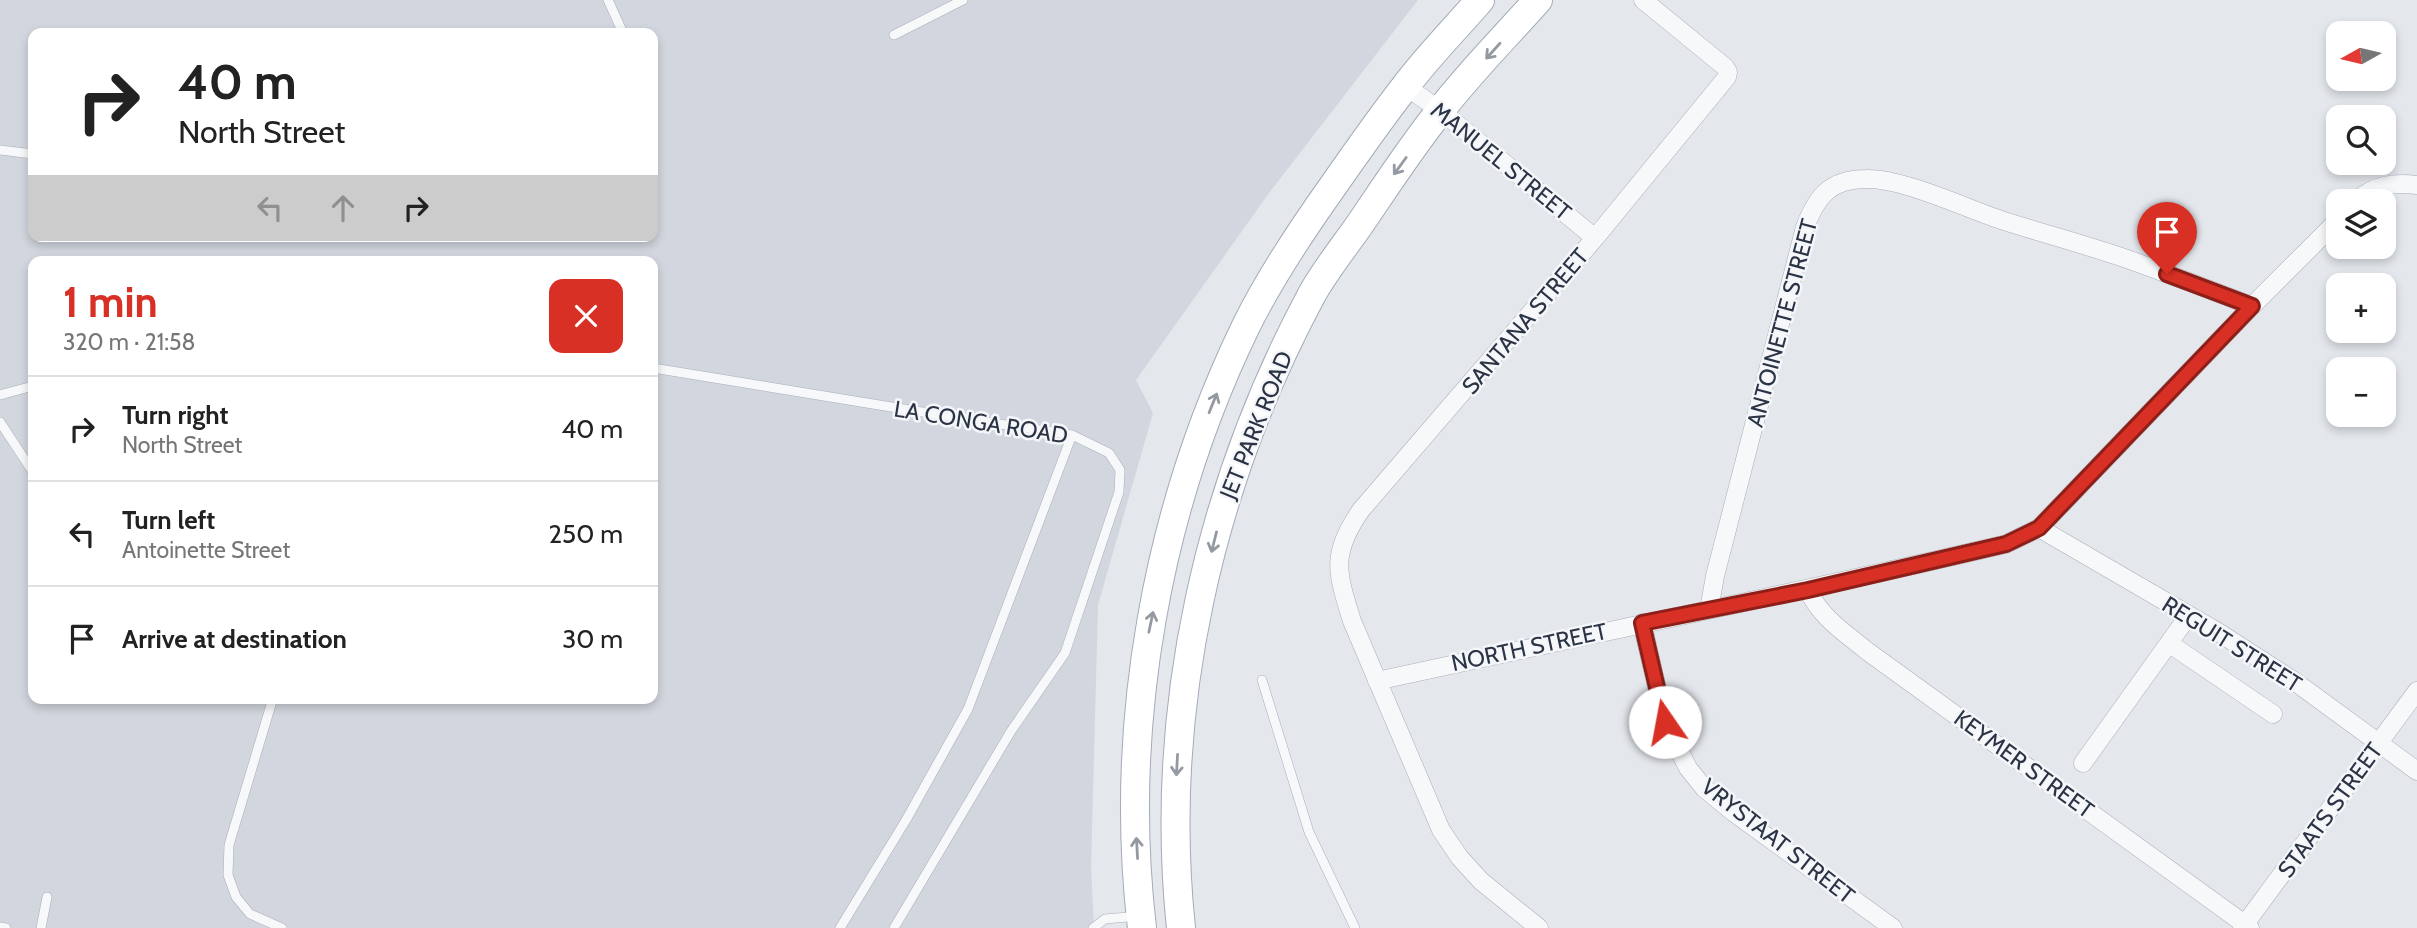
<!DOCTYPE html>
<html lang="en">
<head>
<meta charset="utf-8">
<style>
	:root { --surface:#fff; --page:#f6f6f6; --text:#222; --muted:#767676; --line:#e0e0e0; --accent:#d93025 }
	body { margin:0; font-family:Cabin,sans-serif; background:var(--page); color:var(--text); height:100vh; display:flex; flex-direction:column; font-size:26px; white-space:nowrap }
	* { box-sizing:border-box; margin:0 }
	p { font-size:23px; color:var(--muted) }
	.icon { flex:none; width:38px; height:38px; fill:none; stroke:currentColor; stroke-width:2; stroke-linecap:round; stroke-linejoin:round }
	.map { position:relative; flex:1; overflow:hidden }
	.panel { position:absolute; left:28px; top:256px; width:630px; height:448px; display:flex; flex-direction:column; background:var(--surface); border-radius:14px; box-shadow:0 4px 10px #0003 }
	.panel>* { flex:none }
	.banner { position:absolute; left:28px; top:28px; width:630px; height:214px; border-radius:14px; box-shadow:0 4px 10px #0003; background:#fff; color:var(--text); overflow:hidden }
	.needle { width:46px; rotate:262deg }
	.tools { position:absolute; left:2326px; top:21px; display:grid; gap:14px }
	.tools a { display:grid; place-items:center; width:70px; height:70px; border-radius:14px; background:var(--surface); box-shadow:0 4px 10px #0003; font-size:35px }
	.pin { position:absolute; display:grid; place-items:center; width:60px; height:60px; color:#fff; margin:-72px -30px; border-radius:50% 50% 50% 0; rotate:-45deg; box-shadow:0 0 7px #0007 }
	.pin .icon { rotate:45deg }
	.me { position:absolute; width:77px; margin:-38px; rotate:348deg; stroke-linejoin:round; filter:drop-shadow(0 0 5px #0008) }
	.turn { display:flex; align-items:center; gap:24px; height:147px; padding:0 35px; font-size:32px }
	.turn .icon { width:91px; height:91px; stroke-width:2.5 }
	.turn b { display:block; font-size:49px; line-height:60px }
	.lanes { display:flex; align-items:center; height:66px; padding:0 35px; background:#0003; justify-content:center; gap:35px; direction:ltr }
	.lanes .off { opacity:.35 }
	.round { display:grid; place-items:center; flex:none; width:74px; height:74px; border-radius:14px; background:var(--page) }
	.head { display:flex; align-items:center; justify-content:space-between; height:119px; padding:0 35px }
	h1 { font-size:42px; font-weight:800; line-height:52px; color:var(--accent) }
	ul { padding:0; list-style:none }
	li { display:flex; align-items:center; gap:21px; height:105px; padding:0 35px; border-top:2px solid var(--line) }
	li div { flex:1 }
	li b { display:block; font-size:26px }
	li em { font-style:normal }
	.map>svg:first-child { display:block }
	.built { fill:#d2d6de; fill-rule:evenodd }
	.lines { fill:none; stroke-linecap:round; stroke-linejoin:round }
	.service-casing { stroke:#a9aeb7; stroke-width:10 }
	.minor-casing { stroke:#a9aeb7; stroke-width:19 }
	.primary-casing { stroke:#a3abb8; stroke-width:30 }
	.service { stroke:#f7f8fa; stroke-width:9 }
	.minor { stroke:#f7f8fa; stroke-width:18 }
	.primary { stroke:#fff; stroke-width:28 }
	.oneway { stroke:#959aa2 }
	.route-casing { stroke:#8d1f18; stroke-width:18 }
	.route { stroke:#d93025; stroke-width:12 }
	.labels { text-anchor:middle; stroke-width:5; stroke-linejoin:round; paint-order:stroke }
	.street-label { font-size:23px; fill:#2b3445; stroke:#f4f6f9 }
</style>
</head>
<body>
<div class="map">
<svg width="2417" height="928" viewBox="0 0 2417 928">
	<rect width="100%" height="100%" fill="#e4e7ec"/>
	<path class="built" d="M0,0H1418L1269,193L1136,380L1153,413L1098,605L1091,867L1094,928H0ZM33,33H653V236H33ZM33,261H653V698H33Z"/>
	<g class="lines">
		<g class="service-casing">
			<path id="service" d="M608,0L623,33
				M894,35L963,0
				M0,150L33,154
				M653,368L922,412L1072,435L1109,453L1120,470L1119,492L1065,653L1011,731L894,928
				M0,395L33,386
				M0,422L33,472
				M1262,680L1309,832L1355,928
				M273,698L229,845L228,875L236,897L250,914L282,928
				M0,927L6,928
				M41,928L47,897
				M840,928L906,820L968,709L1072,435
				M1093,928L1105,919L1139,916"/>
		</g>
		<g class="minor-casing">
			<path id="minor" d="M1405,86L1440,110L1595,238
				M2356,201C2374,185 2394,182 2417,185
				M2039,528L2218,632L2294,681L2417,771
				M1808,590C1821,618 1844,632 1867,651L2250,928
				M1709,610L1715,576L1805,227C1817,196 1830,179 1866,179C1903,178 1967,209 2004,221C2045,234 2086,245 2127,259C2169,274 2210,290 2252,306
				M1642,623L1665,722L1688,768L1704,788L1733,812L1893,928
				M2170,644L2273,714
				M1377,681C1587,635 1797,593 2006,544L2039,528L2252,306L2338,220
				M2083,763L2189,615
				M1539,928L1481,881L1460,858L1441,830L1352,621C1337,572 1330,555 1361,510L1595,238L1727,77L1728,72L1725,67L1643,0
				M2242,928L2417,691"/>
		</g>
		<g class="primary-casing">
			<path id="primary" d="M1142,928C1118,725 1157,509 1246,326C1270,277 1301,231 1333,186C1356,153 1379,120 1404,88C1427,57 1455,29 1480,0
				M1181,928C1158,710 1209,486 1312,294C1326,269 1344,247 1360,224C1386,186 1411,147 1440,111C1470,72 1505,37 1538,0"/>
		</g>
		<use href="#service" class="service"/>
		<use href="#minor" class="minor"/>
		<use href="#primary" class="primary"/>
	</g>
	<defs><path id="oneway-shaft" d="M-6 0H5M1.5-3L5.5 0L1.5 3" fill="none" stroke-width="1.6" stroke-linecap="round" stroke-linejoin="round" transform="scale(1.75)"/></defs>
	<g class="oneway">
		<use href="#oneway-shaft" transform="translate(1493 51) rotate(132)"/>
		<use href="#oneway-shaft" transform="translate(1400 166) rotate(126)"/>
		<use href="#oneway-shaft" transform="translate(1213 403) rotate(-68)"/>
		<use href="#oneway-shaft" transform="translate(1214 542) rotate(104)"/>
		<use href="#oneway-shaft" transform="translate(1151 622) rotate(-78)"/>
		<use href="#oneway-shaft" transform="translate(1177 765) rotate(93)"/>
		<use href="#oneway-shaft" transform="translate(1137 848) rotate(-93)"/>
	</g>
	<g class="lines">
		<g class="route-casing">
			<path id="route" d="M1665,722L1642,623L1808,590L2006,544L2039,528L2252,306L2167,274"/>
		</g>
		<use href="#route" class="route"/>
	</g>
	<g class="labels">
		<g class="street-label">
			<text transform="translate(1501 161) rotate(39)" y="8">MANUEL STREET</text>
			<text transform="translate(1525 321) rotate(-50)" y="8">SANTANA STREET</text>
			<text transform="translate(1782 323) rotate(-75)" y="8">ANTOINETTE STREET</text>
			<text transform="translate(981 422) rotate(9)" y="8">LA CONGA ROAD</text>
			<text transform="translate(1256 425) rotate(-68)" y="8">JET PARK ROAD</text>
			<text transform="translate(2232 644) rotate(32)" y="8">REGUIT STREET</text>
			<text transform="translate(1529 647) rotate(-12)" y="8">NORTH STREET</text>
			<text transform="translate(2024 764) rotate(36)" y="8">KEYMER STREET</text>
			<text transform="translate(2330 810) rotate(-54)" y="8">STAATS STREET</text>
			<text transform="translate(1778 841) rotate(38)" y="8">VRYSTAAT STREET</text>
		</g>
	</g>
</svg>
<div class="tools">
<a><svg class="needle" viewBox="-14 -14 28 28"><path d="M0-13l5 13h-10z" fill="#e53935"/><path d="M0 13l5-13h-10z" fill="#767676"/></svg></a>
<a><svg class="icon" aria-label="search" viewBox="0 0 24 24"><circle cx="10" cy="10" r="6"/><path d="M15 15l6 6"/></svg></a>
<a><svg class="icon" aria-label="layers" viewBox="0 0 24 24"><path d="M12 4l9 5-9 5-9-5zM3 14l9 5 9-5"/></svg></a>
<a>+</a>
<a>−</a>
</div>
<div class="pin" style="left:2167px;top:274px;background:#d93025"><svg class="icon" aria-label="arrive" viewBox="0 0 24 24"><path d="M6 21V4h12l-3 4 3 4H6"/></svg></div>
<svg class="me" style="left:1665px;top:722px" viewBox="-20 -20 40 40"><circle r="19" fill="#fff"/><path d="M0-13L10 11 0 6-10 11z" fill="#d93025"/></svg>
<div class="banner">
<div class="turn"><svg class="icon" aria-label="right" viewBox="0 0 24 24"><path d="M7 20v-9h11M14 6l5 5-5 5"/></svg><div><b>40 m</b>North Street</div></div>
<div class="lanes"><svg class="icon off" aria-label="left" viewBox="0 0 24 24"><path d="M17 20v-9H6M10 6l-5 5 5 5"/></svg><svg class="icon off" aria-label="ahead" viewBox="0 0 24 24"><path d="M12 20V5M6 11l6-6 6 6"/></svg><svg class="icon" aria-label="right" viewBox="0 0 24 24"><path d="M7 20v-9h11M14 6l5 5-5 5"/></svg></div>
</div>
<section class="panel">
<div class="head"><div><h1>1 min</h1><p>320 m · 21:58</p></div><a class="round" style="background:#d93025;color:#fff"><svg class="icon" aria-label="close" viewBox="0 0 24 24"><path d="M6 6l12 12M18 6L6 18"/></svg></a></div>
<ul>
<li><svg class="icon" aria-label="right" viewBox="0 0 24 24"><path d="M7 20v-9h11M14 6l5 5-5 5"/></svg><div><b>Turn right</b><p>North Street</p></div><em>40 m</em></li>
<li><svg class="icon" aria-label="left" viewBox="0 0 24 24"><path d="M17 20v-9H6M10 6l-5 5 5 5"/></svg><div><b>Turn left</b><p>Antoinette Street</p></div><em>250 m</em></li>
<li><svg class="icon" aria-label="arrive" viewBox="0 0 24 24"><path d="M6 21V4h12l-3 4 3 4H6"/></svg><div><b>Arrive at destination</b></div><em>30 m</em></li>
</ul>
</section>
</div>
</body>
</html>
